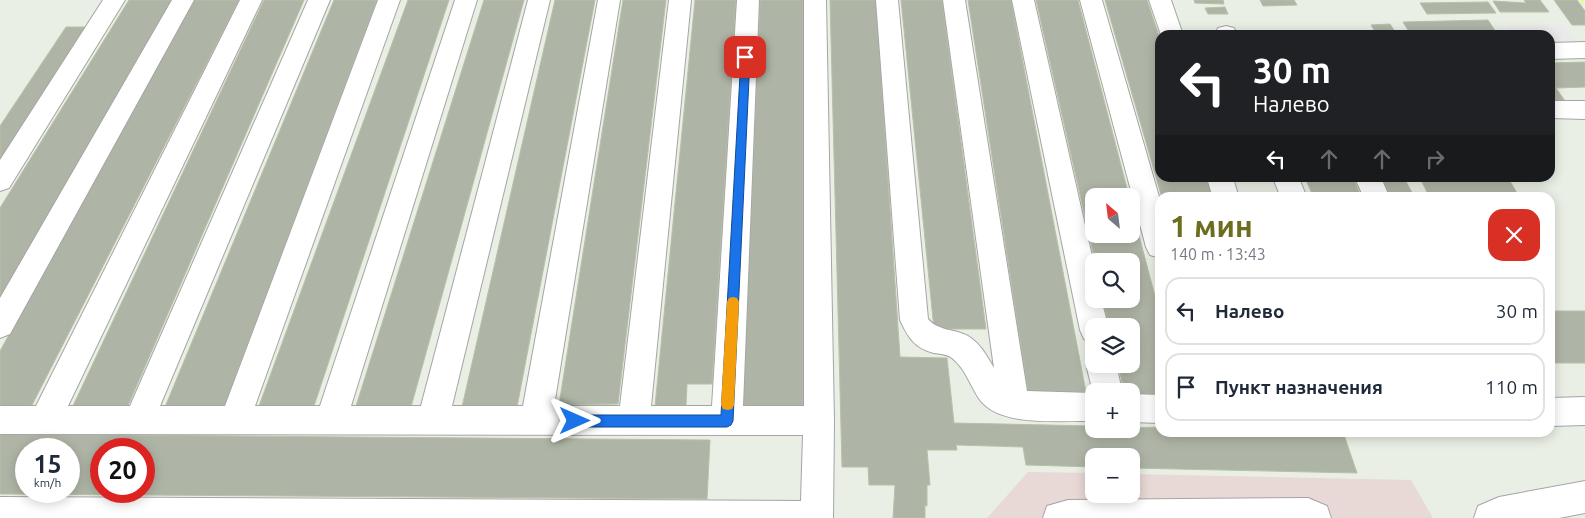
<!DOCTYPE html>
<html lang="ru">
<head>
<meta charset="utf-8">
<style>
	:root { --surface:#fff; --page:#f2f2f3; --text:#1f2937; --muted:#747a83; --line:#e0e1e3; --accent:#6d6d1e }
	body { margin:0; font-family:Ubuntu,sans-serif; background:var(--page); color:var(--text); height:100vh; display:flex; flex-direction:column; font-size:19px; white-space:nowrap }
	* { box-sizing:border-box; margin:0 }
	p { font-size:16px; color:var(--muted) }
	.icon { flex:none; width:28px; height:28px; fill:none; stroke:currentColor; stroke-width:2; stroke-linecap:round; stroke-linejoin:round }
	.map { position:relative; flex:1; overflow:hidden }
	.drawer { position:absolute; left:1155px; top:192px; width:400px; height:245px; display:flex; flex-direction:column; background:var(--surface); border-radius:15px; box-shadow:0 2px 12px #0003 }
	.drawer>* { flex:none }
	.guide { position:absolute; left:1155px; top:30px; width:400px; height:152px; border-radius:15px; box-shadow:0 2px 12px #0003; background:#202124; color:#fff; overflow:hidden }
	.needle { width:32px; rotate:332deg }
	.tools { position:absolute; left:1085px; top:188px; display:grid; gap:10px }
	.tools a { display:grid; place-items:center; width:55px; height:55px; border-radius:10px; background:var(--surface); box-shadow:0 2px 12px #0003; font-size:25px }
	.speed { position:absolute; left:15px; top:438px; display:flex; gap:10px; font-size:25px; font-weight:700; text-align:center }
	.speed>* { display:grid; place-content:center; width:65px; height:65px; border-radius:50%; background:var(--surface); box-shadow:0 2px 12px #0003; line-height:1 }
	.speed small { font-size:12px; font-weight:400 }
	.speed .limit { border:8px solid #d22; background:#fff; color:#111 }
	.pin { position:absolute; display:grid; place-items:center; width:42px; height:42px; color:#fff; margin:-21px; border-radius:10px; box-shadow:0 2px 8px #0006 }
	.me { position:absolute; width:55px; margin:-28px; rotate:90deg; stroke-linejoin:round; filter:drop-shadow(0 0 4px #0008) }
	.turn { display:flex; align-items:center; gap:18px; height:105px; padding:0 15px; font-size:22px }
	.turn .icon { width:65px; height:65px; stroke-width:2.5 }
	.turn b { display:block; font-size:35px; line-height:42px }
	.lanes { display:flex; align-items:center; height:48px; padding:0 15px; background:#0003; justify-content:center; gap:25px; direction:ltr }
	.lanes .off { opacity:.35 }
	.round { display:grid; place-items:center; flex:none; width:52px; height:52px; border-radius:15px; background:var(--page) }
	.head { display:flex; align-items:center; justify-content:space-between; height:85px; padding:0 15px }
	h1 { font-size:30px; font-weight:600; line-height:38px; color:var(--accent) }
	ul { padding:0; list-style:none }
	li { display:flex; align-items:center; gap:15px; height:68px; margin:0 10px 8px; padding:0 5px; border:2px solid var(--line); border-radius:15px }
	li div { flex:1 }
	li b { display:block; font-size:19px }
	li em { font-style:normal }
	.map>svg:first-child { display:block }
	.industrial { fill:#e8d8d6 }
	.parking { fill:#eaeaea }
	.building { fill:#afb5a6; stroke:#b7c1a6; fill-rule:evenodd }
	.lines { fill:none; stroke-linecap:round; stroke-linejoin:round }
	.minor-casing { stroke:#a5a5a5; stroke-width:2 }
	.path { stroke:#f4fa6a; stroke-width:2.5; stroke-dasharray:2.5 2.5; stroke-linecap:butt }
	.minor { fill:#fff; fill-rule:evenodd }
	.route { fill:#1a73e8; stroke:#114b97 }
	.slow { fill:#f59e0b }
</style>
</head>
<body>
<div class="map">
<svg width="1585" height="518" viewBox="0 0 1585 518">
	<rect width="100%" height="100%" fill="#e9efe4"/>
	<path class="industrial" d="M1028,472L1094,473V494H1131V474L1411,480L1433,518H987Z"/>
	<path class="parking" d="M1563,25L1576,41L1550,42V35H1513L1507,26Z"/>
	<path class="building" d="M129,0H172L0,298V208Z
		M194,0H239L30,409H0V351Z
		M264,0H304L127,408H72Z
		M334,0H377L224,407H165Z
		M408,0H449L314,406H259Z
		M484,0H524L411,407L356,406Z
		M555,0H595L517,407H462Z
		M623,0H666L618,404L559,405Z
		M695,0H736L712,384H687L686,406H655Z
		M760,0H803V408H743Z
		M830,0H876L900,357L947,358L954,423L1094,426V429L1160,427V432H1343L1357,473L1131,468V456H1094V467L1026,465L1023,447L956,445L957,450H927L930,485H927V506L925,505V518H893L895,485H869L868,467H842Z
		M901,0H942L986,329H934Z
		M968,0H1011L1086,392H1028Z
		M1036,0H1078L1129,196H1094V234H1131V205L1160,315V394H1131V391H1124L1118,364H1131V326H1109L1103,299H1131V261H1095Z
		M1105,0H1147L1160,39V178H1206L1213,198H1162Z
		M1194,0H1223L1224,4L1195,3Z
		M1260,0H1294L1297,5L1263,6Z
		M1524,0H1540L1549,12H1500L1493,1L1526,3Z
		M1554,0H1577L1585,11V25H1572Z
		M1488,2L1496,13L1427,14L1420,3Z
		M1225,7L1228,14H1208L1205,8Z
		M1488,20L1498,35H1411L1403,22Z
		M1390,24L1397,35H1377L1371,25Z
		M66,27H87L2,158H0V126Z
		M1585,62V87L1556,88L1567,104L1550,105V63Z
		M1305,178H1353L1362,198H1314Z
		M1381,178H1404L1415,198H1391Z
		M1420,178H1508L1520,198H1430Z
		M1550,311H1585V363H1550Z
		M0,434L710,440L707,499L0,494ZM26,449H69V491H26ZM101,449H144V491H101Z"/>
	<g class="lines">
		<g class="minor-casing">
			<path id="minor" d="M103,0H125L9,188L0,191V160Z
				M172,0H194L10,334L0,338V298Z
				M240,0H262L68,406H130L308,0H330L160,406H225L378,0H400L255,406H320L455,0H477L351,406H421L528,0H550L452,406H523L598,0H620L554,406H620L669,0H691L651,406H712L737,0H759L743,406H804V0H826L834,421L833,518H0V497L801,501L803,435L0,434V406H36Z
				M876,0H898L928,319C938,331 955,329 968,336C980,343 987,356 994,368L943,0H965L1027,391L1093,393L1086,364L1091,355L1094,353V364H1116L1122,391H1094V421C1062,420 1001,428 980,400C970,386 966,369 952,358C947,354 941,354 934,353C914,348 908,337 900,320Z
				M1012,0H1034L1094,265V299H1101L1108,326H1094V343L1084,339L1080,330Z
				M1080,0H1102L1160,200V258L1150,255L1146,247Z
				M1149,0H1171L1183,35H1161Z
				M1226,26L1234,28L1237,35H1215L1218,28Z
				M1585,42V58L1550,59V43Z
				M1554,101H1585V119L1550,118V102Z
				M1207,178H1233L1239,198H1213Z
				M1273,178H1299L1307,198H1281Z
				M1355,178H1381L1390,198H1364Z
				M1131,394L1160,395V423L1131,422Z
				M1585,397V425L1550,426V398Z
				M1585,481V513L1559,518H1474L1478,506L1499,497Z
				M1308,498L1327,506L1331,518H1043L1047,506L1068,500Z"/>
		</g>
		<path class="path" d="M1582,0L1585,4"/>
		<use href="#minor" class="minor"/>
	</g>
	<path class="route" d="M745,54L750,57L733,421L731,425L727,427H575L571,425L569,421L571,417L575,415H721L741,57Z"/>
	<path class="slow" d="M733,297L737,298L739,302L734,405L732,409L728,410L723,409L721,405L727,302L729,298Z"/>
</svg>
<div class="tools">
<a><svg class="needle" viewBox="-14 -14 28 28"><path d="M0-13l5 13h-10z" fill="#e53935"/><path d="M0 13l5-13h-10z" fill="#747a83"/></svg></a>
<a><svg class="icon" aria-label="search" viewBox="0 0 24 24"><circle cx="10" cy="10" r="6"/><path d="M15 15l6 6"/></svg></a>
<a><svg class="icon" aria-label="layers" viewBox="0 0 24 24"><path d="M12 4l9 5-9 5-9-5zM3 14l9 5 9-5"/></svg></a>
<a>+</a>
<a>−</a>
</div>
<div class="speed"><div>15<small>km/h</small></div><div class="limit">20</div></div>
<div class="pin" style="left:745px;top:57px;background:#d93025"><svg class="icon" aria-label="arrive" viewBox="0 0 24 24"><path d="M6 21V4h12l-3 4 3 4H6"/></svg></div>
<svg class="me" style="left:575px;top:421px" viewBox="-20 -20 40 40"><path d="M0-17L14 15 0 8-14 15z" fill="#1a73e8" stroke="#fff" stroke-width="4"/></svg>
<div class="guide">
<div class="turn"><svg class="icon" aria-label="left" viewBox="0 0 24 24"><path d="M17 20v-9H6M10 6l-5 5 5 5"/></svg><div><b>30 m</b>Налево</div></div>
<div class="lanes"><svg class="icon" aria-label="left" viewBox="0 0 24 24"><path d="M17 20v-9H6M10 6l-5 5 5 5"/></svg><svg class="icon off" aria-label="ahead" viewBox="0 0 24 24"><path d="M12 20V5M6 11l6-6 6 6"/></svg><svg class="icon off" aria-label="ahead" viewBox="0 0 24 24"><path d="M12 20V5M6 11l6-6 6 6"/></svg><svg class="icon off" aria-label="right" viewBox="0 0 24 24"><path d="M7 20v-9h11M14 6l5 5-5 5"/></svg></div>
</div>
<section class="drawer">
<div class="head"><div><h1>1 мин</h1><p>140 m · 13:43</p></div><a class="round" style="background:#d93025;color:#fff"><svg class="icon" aria-label="close" viewBox="0 0 24 24"><path d="M6 6l12 12M18 6L6 18"/></svg></a></div>
<ul>
<li><svg class="icon" aria-label="left" viewBox="0 0 24 24"><path d="M17 20v-9H6M10 6l-5 5 5 5"/></svg><div><b>Налево</b></div><em>30 m</em></li>
<li><svg class="icon" aria-label="arrive" viewBox="0 0 24 24"><path d="M6 21V4h12l-3 4 3 4H6"/></svg><div><b>Пункт назначения</b></div><em>110 m</em></li>
</ul>
</section>
</div>
</body>
</html>
